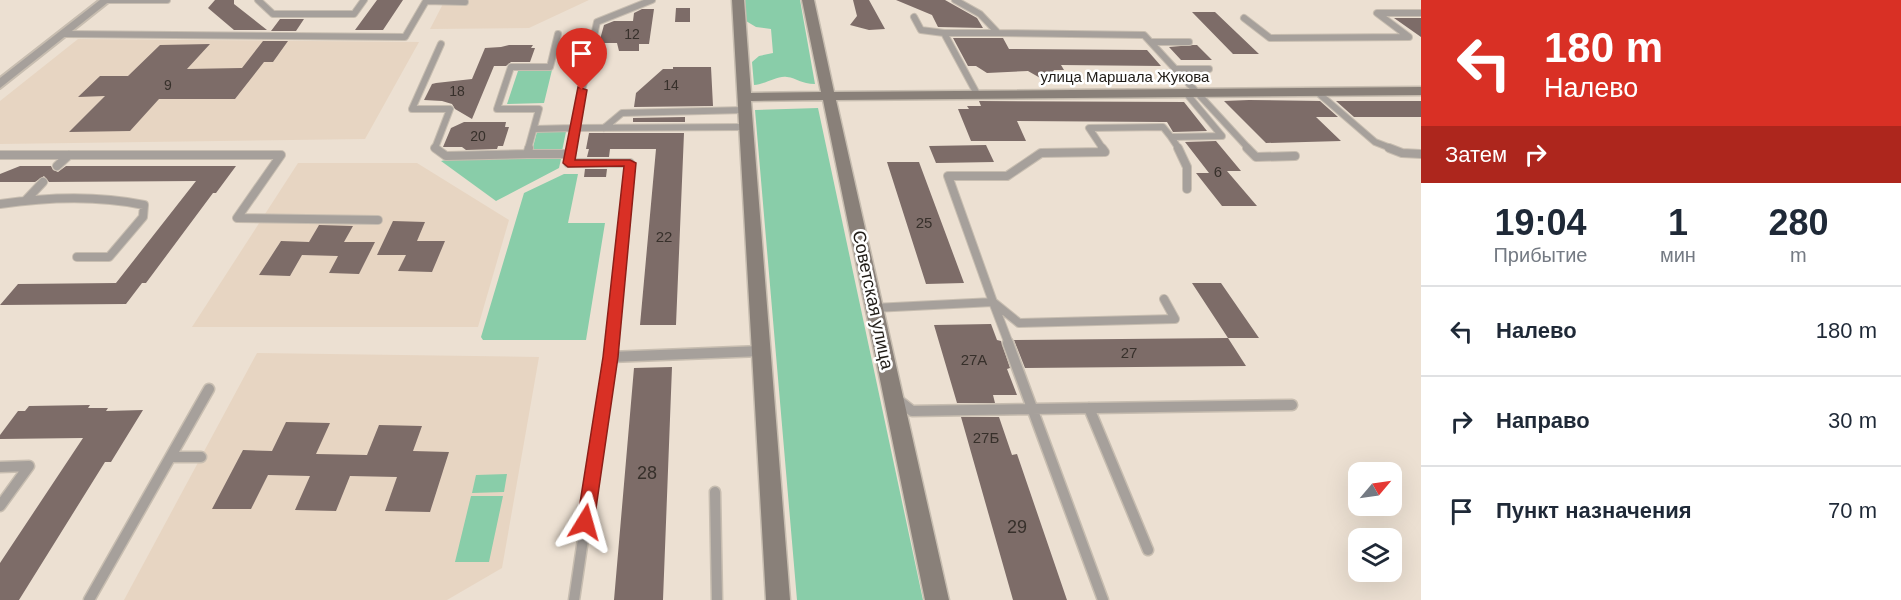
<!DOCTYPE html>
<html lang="ru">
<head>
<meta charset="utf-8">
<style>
	:root { --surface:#fff; --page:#f6f6f7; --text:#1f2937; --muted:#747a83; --line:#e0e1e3 }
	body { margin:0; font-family:Helvetica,sans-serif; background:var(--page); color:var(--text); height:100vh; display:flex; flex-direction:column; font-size:22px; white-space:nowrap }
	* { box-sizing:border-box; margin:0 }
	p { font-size:20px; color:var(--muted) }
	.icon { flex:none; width:33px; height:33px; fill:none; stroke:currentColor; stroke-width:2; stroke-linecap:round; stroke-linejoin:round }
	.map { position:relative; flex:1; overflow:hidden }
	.sheet { display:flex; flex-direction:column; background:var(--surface); width:480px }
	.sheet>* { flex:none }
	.guide { background:#d93025; color:#fff; overflow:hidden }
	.needle { width:39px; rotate:61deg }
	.tools { position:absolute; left:1348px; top:462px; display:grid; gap:12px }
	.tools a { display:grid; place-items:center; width:54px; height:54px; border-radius:12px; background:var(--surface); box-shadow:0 6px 24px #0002; font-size:30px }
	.pin { position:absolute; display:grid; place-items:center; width:51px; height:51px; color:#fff; margin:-62px -26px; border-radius:50% 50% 50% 0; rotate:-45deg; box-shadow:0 0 6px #0007 }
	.pin .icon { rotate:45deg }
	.me { position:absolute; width:66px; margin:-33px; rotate:8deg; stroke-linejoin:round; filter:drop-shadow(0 0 4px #0008) }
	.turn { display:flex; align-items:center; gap:21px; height:126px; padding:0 24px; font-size:27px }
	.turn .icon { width:78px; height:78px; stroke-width:2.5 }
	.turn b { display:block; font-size:42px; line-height:51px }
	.then { display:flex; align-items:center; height:57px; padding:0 24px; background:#0003; gap:12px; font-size:22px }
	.eta { display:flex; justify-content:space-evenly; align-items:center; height:102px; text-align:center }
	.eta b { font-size:36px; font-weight:700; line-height:42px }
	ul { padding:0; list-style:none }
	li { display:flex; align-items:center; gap:18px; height:90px; padding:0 24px; border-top:2px solid var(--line) }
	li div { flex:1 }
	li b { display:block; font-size:22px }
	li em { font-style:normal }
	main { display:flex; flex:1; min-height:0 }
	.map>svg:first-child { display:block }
	.built { fill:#e7d5c2 }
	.green { fill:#89cda9 }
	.building { fill:#7d6c68 }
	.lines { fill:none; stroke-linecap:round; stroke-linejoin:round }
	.lane-far2-casing { stroke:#c7bdb0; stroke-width:8 }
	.lane-far1-casing { stroke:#c7bdb0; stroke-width:10 }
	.lane-casing { stroke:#c7bdb0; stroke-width:13 }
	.street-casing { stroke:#c7bdb0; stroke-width:4 }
	.secondary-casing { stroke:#c7bdb0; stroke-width:3 }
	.lane-far2 { stroke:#a6a09b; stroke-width:6 }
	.lane-far1 { stroke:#a6a09b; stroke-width:8 }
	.lane { stroke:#a6a09b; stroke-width:10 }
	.street { fill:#a6a09b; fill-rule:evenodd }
	.secondary { fill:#898079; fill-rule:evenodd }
	.route { fill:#d93025; stroke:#8d1f18; stroke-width:1.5 }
	.labels { text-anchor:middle; stroke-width:5; stroke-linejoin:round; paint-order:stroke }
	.far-number-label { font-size:14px; fill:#37302b }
	.far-street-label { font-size:15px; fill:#201c17; stroke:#fff }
	.number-label { font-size:15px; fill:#37302b }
	.street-label { font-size:18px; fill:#201c17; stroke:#fff }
	.near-number-label { font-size:18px; fill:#37302b }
</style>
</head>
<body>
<main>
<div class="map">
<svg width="1421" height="600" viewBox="0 0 1421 600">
	<rect width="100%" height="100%" fill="#ece0d2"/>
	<path class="built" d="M445,0H589L529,28L430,29Z
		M78,39L419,42L365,139L0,144V101Z
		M298,163H417L509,220L478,327H192Z
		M257,353L539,357L502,568L447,600H124Z"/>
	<path class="green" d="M745,0H800L815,84C801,84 797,78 787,77C778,75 766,84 754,85L752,62L759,56L773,53L771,29L756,27L746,21Z
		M552,70L544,103L507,104L518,71Z
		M818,108L923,600H797L755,110Z
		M567,127L562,151H532L538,128Z
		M465,156H530V159H561L559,168L496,201L441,161Z
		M564,174H578L568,223H605L586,340H483L481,337L524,193Z
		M507,474L504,492L472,493L476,475Z
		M471,496H503L489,562H455Z"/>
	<path class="building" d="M215,0H234V4L267,30H234L208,8Z
		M377,0H403L383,30H355Z
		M853,0H869L885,29L869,30L850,25L857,16Z
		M896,0H945L977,18L983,28L938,27L932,15Z
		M676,8H690V22H675Z
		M642,9H654L649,44H639V51H619L617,43H599L604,25L614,21H633L634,13Z
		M1192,12H1215L1259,54H1233Z
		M1394,18H1421V37Z
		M280,19H304L296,31H271Z
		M953,38H1003L1009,49L1147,50L1161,66L1061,65L1064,70H1054L1051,75L1042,79L1028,71L987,73L976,66H968Z
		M263,41H288L273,62H264L235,99H159L130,131L69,132L105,96L78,97L100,76H128L160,45L210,44L187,69L242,68Z
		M509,45H533L531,48H535L530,62H511L506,66H494L472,119L455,109L452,104L442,101L424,100L432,84L436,83L472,79L485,48L501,47Z
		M1193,45H1197L1212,60H1181L1169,47Z
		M673,67H711L713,106L634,107L636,93L663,69H673Z
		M1249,100L1320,101L1338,117H1316L1341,141L1266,143L1224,101Z
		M979,101L1184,102L1207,131L1173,132L1167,122H1163L1017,121L1026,141H971L958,109H969L967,106H981Z
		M1336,101H1421V117H1354Z
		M685,117V122H633V118Z
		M464,122H506L505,127H509L503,146H498L497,149L466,150L462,147H443L451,128Z
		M589,133H684L676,325H640L656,149H610L609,157H587L589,149H586Z
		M1216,141L1241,171H1227L1257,206H1222L1196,173H1209L1185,142Z
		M986,145L994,162L936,163L929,146Z
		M887,162H919L964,283L926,284Z
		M20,166H51L53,170L58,172L66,166H236L216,193H213L146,283H142L126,304L0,305L18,284L116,283L196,181L49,182L44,176L35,182H0V174Z
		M585,169H607L606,177H584Z
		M393,221L425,222L417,241H445L432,272L398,271L406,255H377Z
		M319,225L353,226L344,242H375L359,274L329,273L338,256L302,255L290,276L259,275L281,241L309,242Z
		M1192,283H1221L1259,338H1228Z
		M991,324L997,340L1001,341L1010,368L1007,369L1017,395H993L995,403H957L934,325Z
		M1228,338L1246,366L1025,368L1014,340Z
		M672,367L663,600H614L634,368Z
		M90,405L88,408H108L106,411L143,410L111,462H105L19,600H0V563L83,438L0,439V435L18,411H25L29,406Z
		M961,417H999L1012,455L1017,454L1067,600H1013Z
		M286,422L330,423L316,454L367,455L379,425L422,426L413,451L449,452L430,512L385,511L397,477L350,476L336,511L295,510L310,476L268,475L251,509H212L243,450L272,451Z"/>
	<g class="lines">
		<g class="lane-far2-casing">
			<path id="lane-far2" d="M106,0H167
				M258,0L273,14H354L364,0
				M652,0L597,22L574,128L746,127
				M914,17L921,30L944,33L977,94
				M1244,18L1270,38L1409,37L1377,13H1421
				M944,33H998L980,14L955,0
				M998,33L1144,35L1249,149
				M64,34L405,37L426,1L465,2
				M1151,42H1189
				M1175,69H1209
				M1317,92L1375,142L1393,149
				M604,128L622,113L745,110
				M534,129L574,128L570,149
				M1171,137L1179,149
				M437,149L435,148L450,109H412L441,44
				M528,149L539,109H497L511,67H550L558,34
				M1103,149L1089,128L1163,127L1171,137L1222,136L1186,93"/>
		</g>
		<g class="lane-far1-casing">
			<path id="lane-far1" d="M435,148L446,156L527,154
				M529,148L527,154H570
				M571,148L568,163H630L611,344
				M1178,148L1187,167V189
				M1247,148L1256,157L1295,156
				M1389,148L1402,153L1421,154
				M0,155H281L237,218L378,220
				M57,166L69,155
				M26,200L43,182
				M0,204C48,197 96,195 144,205L143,217L109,257H77
				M993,302L1009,344
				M993,302L1019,323L1175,319L1164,299
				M874,308L993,302L948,176H1007L1041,153L1105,152L1102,148"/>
		</g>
		<g class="lane-casing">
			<path id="lane" d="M611,343L610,357L761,351
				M1008,343L1103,600
				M898,400L912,411L1292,405
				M1089,408L1148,550
				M171,457H201
				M0,467L29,466L0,506
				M715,492L717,600
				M89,600L209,389
				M574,600L610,357"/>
		</g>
		<g class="street-casing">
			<path id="street" d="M100,0H111L0,88V78Z"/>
		</g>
		<g class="secondary-casing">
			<path id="secondary" d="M732,0H744L751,93L821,92L802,0H814L834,92L1421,87V95L836,100L949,600H925L823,100L751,101L790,600H766Z"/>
		</g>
		<use href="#lane-far2" class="lane-far2"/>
		<use href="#lane-far1" class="lane-far1"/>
		<use href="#lane" class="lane"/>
		<use href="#street" class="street"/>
		<use href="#secondary" class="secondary"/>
	</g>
	<path class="route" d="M578,87L587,90L575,160H630L636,163L618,357L594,522L592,527L585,530L579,527L577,522L603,357L624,166L568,167L563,163Z"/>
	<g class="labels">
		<g class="far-number-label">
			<text x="632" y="39">12</text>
			<text x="168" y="90">9</text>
			<text x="671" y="90">14</text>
			<text x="457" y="96">18</text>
			<text x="478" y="141">20</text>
		</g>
		<g class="far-street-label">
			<text x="1125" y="82">улица Маршала Жукова</text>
		</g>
		<g class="number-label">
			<text x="1218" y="177">6</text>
			<text x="924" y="228">25</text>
			<text x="664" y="242">22</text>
			<text x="1129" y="358">27</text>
			<text x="974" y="365">27А</text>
			<text x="986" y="443">27Б</text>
		</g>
		<g class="street-label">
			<text transform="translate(873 300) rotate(78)" y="6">Советская улица</text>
		</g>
		<g class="near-number-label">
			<text x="647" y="479">28</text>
			<text x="1017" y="533">29</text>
		</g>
	</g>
</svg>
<div class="tools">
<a><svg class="needle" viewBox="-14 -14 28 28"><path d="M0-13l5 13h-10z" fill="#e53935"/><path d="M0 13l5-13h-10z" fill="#747a83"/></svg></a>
<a><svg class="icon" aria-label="layers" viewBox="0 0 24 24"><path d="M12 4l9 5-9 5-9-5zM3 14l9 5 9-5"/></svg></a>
</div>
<div class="pin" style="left:582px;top:90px;background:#d93025"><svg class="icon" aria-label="arrive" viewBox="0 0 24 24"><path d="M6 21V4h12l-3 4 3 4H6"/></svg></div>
<svg class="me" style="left:585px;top:522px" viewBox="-20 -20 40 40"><path d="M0-17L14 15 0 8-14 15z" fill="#d93025" stroke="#fff" stroke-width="4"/></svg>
</div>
<section class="sheet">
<div class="guide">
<div class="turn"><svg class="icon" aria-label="left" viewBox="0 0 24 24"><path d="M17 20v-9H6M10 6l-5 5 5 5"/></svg><div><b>180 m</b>Налево</div></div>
<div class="then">Затем<svg class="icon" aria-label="right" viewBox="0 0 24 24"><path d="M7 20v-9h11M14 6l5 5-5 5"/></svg></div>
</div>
<div class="eta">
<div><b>19:04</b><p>Прибытие</p></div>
<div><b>1</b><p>мин</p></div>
<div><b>280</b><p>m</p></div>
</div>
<ul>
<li><svg class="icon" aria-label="left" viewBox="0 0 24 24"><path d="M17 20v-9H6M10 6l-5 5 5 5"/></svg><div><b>Налево</b></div><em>180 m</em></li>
<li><svg class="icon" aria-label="right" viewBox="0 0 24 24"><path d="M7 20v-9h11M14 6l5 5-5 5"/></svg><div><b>Направо</b></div><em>30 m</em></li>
<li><svg class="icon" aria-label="arrive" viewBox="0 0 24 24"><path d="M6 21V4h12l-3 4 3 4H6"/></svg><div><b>Пункт назначения</b></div><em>70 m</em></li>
</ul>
</section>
</main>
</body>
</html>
